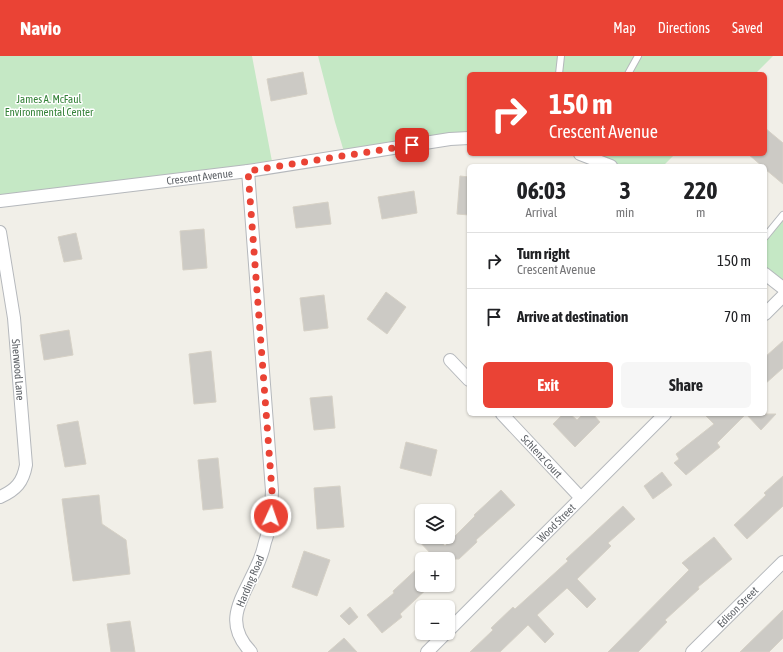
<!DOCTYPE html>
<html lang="en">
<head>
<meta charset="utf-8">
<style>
	:root { --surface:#fff; --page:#f6f6f6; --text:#202124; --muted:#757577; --line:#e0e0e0; --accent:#ea4335 }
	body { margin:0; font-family:"Asap Condensed",sans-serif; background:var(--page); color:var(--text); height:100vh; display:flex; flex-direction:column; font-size:15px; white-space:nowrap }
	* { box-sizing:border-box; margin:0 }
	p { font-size:13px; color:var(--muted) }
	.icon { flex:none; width:22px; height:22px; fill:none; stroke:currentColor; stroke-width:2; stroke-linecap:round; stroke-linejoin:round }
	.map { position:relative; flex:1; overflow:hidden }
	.panel { position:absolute; left:467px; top:108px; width:300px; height:252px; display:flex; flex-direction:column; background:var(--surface); border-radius:6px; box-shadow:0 1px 3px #0004 }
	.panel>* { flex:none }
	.banner { position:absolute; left:467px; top:16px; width:300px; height:84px; border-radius:6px; box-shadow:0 1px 3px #0004; background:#ea4335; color:#fff; overflow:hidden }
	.controls { position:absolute; left:415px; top:448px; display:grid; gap:8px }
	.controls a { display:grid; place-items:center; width:40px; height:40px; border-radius:6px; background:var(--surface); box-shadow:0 1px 3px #0004; font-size:20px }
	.pin { position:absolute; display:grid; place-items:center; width:34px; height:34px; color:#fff; margin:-17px; border-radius:8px; box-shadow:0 2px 6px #0006 }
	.me { position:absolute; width:44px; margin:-22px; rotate:3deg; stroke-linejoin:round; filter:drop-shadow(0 0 3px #0008) }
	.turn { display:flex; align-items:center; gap:14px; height:84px; padding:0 16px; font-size:18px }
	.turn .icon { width:52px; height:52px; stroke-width:2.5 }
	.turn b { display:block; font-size:28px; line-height:34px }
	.eta { display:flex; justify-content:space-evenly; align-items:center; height:68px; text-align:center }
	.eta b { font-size:24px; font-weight:700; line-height:28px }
	.action { display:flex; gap:8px; margin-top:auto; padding:8px 16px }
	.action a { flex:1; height:46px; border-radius:6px; background:var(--accent); color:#fff; font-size:16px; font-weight:700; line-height:46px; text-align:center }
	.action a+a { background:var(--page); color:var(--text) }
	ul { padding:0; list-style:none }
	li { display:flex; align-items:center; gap:12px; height:56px; padding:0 16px; border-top:1px solid var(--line) }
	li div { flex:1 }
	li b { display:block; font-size:15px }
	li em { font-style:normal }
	header { display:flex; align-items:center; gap:24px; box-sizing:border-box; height:56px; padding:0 20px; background:var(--accent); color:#fff }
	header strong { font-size:19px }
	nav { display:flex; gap:22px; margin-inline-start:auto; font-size:14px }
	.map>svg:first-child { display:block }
	.green { fill:#c5e8c5 }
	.building { fill:#cccac5; stroke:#d6d1c6 }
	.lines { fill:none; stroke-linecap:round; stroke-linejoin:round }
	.lane-casing { stroke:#b5b8bc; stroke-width:8 }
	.street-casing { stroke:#b5b8bc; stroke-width:14 }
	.lane { stroke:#fff; stroke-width:6 }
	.street { stroke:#fff; stroke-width:12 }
	.route { stroke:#ea4335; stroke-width:7; stroke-dasharray:0 12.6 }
	.labels { text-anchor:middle; stroke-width:3; stroke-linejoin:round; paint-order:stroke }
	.park-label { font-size:11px; fill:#348238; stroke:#fff }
	.street-label { font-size:11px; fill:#5f6368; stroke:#fff }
</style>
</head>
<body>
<header>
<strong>Navio</strong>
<nav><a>Map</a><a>Directions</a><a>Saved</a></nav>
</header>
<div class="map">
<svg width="783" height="596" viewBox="0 0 783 596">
	<rect width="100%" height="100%" fill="#f1efe8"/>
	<path class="green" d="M0,0H252L274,116L0,147Z
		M318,0H773L755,18H469V85L345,99L335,66Z
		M602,98H675L663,110H610L599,104Z
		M783,163V231L765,216V186Z"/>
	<path class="building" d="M303,16L307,38L271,45L267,23Z
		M765,72L783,87V128L765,113V110H762L748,98H765Z
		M460,120L469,121V159L457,158Z
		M414,135L417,157L382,163L378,141Z
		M328,146L331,168L296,172L293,151Z
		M204,173L207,212L183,214L180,175Z
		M76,177L82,203L64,206L58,181Z
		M386,236L406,251L387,278L367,263Z
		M324,239L328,272L304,275L300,242Z
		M69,274L73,299L44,304L40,279Z
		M783,285V312L765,328V301Z
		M211,295L216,346L194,348L189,298Z
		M332,340L335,372L314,374L310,342Z
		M563,358H570L577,364L583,358H593L600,366L575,391L553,368Z
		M704,358H746L717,387L720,391L686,419L674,407L679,403L676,398L714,368Z
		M746,358H776L761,374Z
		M78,365L86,408L65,411L57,369Z
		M406,386L437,394L431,420L400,412Z
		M218,402L223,452L203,454L198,404Z
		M662,416L672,429L653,443L644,430Z
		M783,420V450L747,483L734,469L766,439L764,437Z
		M340,430L344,471L317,473L314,432Z
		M501,434L515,449L476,484L477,486L459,503H432L434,501L415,481H436L445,490L475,460L474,459Z
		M99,439L102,468L126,484L130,518L73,525L62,443Z
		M623,450L635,463L608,487L611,490L577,523L596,543L587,552L567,532L537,559L554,578L545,587L528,569L500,596H470L493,574L491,572L513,551L515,553L568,505L566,503Z
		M714,481L732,503L698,531L699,533L665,564L667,566L638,596H608L689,514L682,507Z
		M304,495L330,504L317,540L292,531Z
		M422,508V529H431L400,558L402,561L382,577L367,559L394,537L393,535Z
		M350,551L358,561L349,569L340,560Z
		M783,554V582L769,596H740Z
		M130,565L135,596H111L107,568Z
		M344,582L357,596H328Z"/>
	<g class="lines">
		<g class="lane-casing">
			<path id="lane" d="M559,18L561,0
				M628,18L638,0
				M765,181L783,159"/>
		</g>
		<g class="street-casing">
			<g id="street">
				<path d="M580,98L611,110"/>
				<path d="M248,115L272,435C271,452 271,470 265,486C263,495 260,504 256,512C242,543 222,566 251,596"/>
				<path id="s1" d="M0,145L248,115L450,83L469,82"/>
				<path id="s2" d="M0,176L14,262L26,409C23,426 16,434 0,441"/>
				<path d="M765,218L783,232"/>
				<path d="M765,258L783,240"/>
				<path d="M450,304L469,324"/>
				<path id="s3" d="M502,358L581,442"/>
				<path id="s4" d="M448,575L665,358"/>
				<path d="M427,596L446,577"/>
				<path id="s5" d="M692,596L783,506"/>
			</g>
		</g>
		<use href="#lane" class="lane"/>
		<use href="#street" class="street"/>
	</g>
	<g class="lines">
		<path class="route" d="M271,460L272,435L248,115L412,89"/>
	</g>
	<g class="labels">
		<g class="park-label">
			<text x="49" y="47">James A. McFaul<tspan x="49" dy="13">Environmental Center</tspan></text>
		</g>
		<g class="street-label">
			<text dy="4" stroke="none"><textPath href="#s1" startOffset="201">Crescent Avenue</textPath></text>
			<text dy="4" stroke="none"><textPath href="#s2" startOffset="139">Sherwood Lane</textPath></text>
			<text dy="4" stroke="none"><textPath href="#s3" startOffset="58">Schlenz Court</textPath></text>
			<text dy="4" stroke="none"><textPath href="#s4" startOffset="153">Wood Street</textPath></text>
			<text transform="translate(250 525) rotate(-67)" y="4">Harding Road</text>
			<text dy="4" stroke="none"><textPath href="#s5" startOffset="64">Edison Street</textPath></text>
		</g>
	</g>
</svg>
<div class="controls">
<a><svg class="icon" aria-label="layers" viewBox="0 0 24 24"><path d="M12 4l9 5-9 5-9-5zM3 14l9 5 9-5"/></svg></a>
<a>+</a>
<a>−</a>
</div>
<div class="pin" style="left:412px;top:89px;background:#d93025"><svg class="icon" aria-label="arrive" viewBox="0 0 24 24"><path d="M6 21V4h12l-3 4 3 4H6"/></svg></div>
<svg class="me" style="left:271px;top:460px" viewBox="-20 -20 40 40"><circle r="17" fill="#ea4335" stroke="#fff" stroke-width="3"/><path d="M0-11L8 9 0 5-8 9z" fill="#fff"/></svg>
<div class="banner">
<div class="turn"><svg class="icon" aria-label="right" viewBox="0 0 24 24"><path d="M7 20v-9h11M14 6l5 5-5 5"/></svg><div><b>150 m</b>Crescent Avenue</div></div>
</div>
<section class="panel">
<div class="eta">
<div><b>06:03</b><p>Arrival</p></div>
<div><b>3</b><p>min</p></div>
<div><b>220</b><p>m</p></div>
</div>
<ul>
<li><svg class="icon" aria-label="right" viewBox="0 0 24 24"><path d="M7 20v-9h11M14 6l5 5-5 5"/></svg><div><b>Turn right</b><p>Crescent Avenue</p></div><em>150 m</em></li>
<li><svg class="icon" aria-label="arrive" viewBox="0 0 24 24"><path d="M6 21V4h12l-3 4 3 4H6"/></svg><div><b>Arrive at destination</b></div><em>70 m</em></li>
</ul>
<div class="action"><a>Exit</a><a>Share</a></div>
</section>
</div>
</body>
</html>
